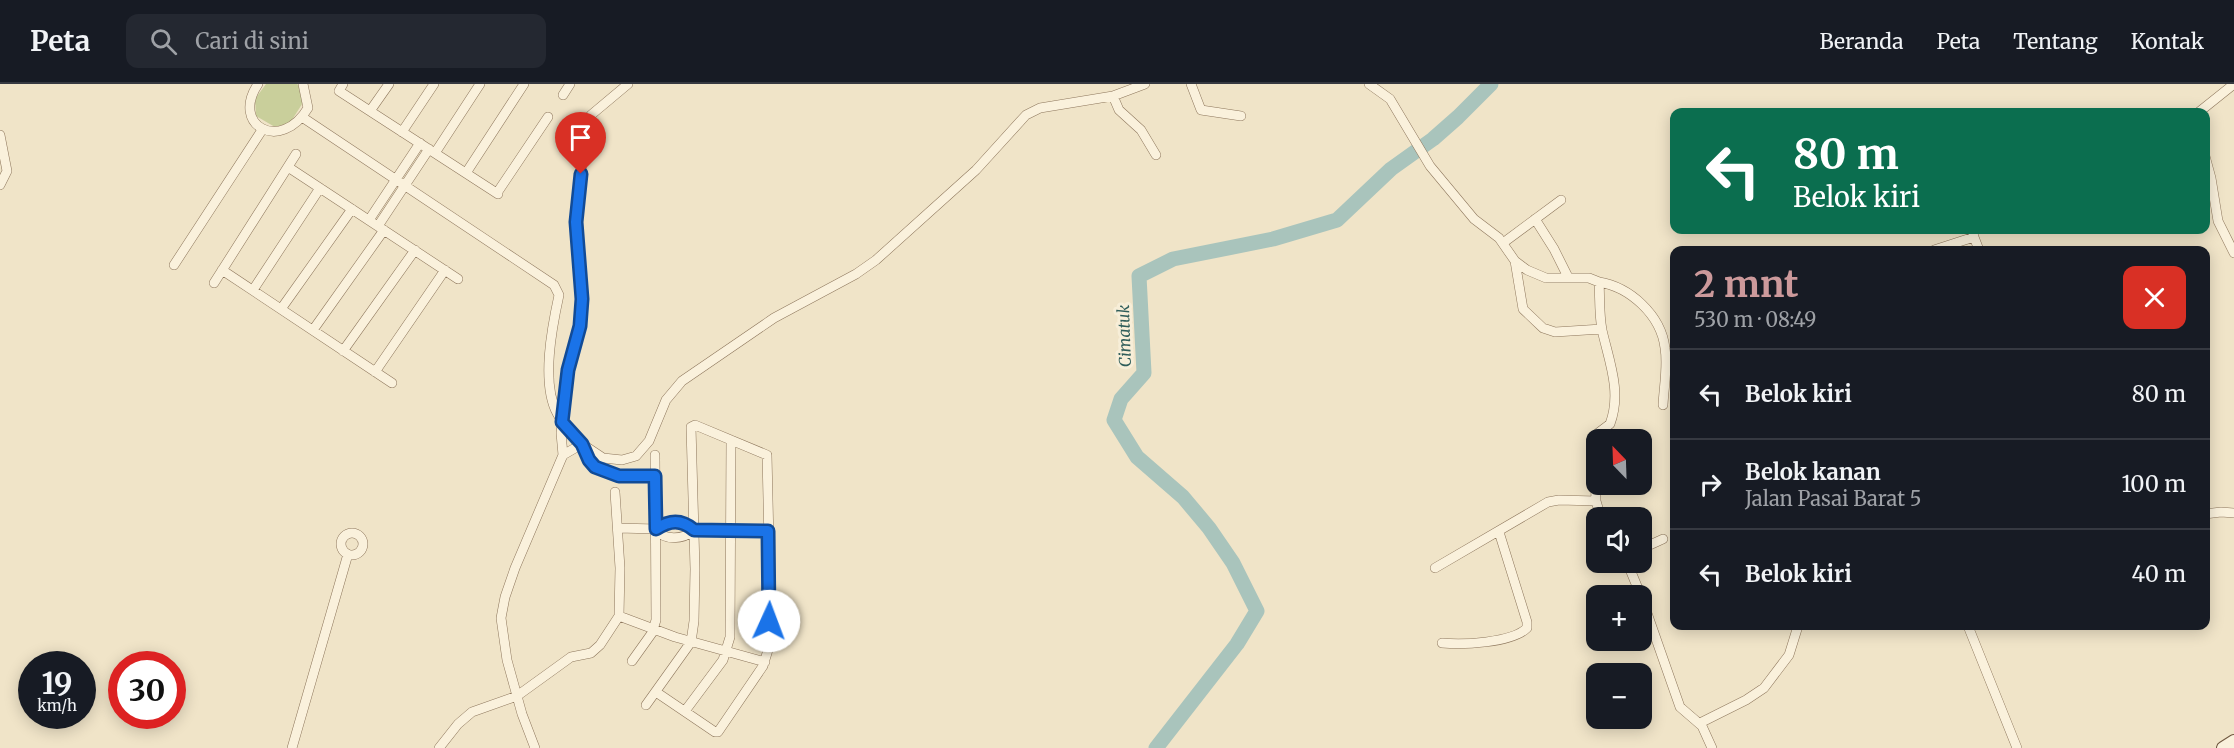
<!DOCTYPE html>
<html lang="id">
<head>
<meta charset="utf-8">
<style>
	:root { --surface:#171b24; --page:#242831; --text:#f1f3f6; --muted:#9ea1a6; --line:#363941; --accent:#cc999b }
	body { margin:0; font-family:Merriweather,serif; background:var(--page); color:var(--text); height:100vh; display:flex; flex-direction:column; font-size:22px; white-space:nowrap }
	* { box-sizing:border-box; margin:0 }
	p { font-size:20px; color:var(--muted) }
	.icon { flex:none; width:33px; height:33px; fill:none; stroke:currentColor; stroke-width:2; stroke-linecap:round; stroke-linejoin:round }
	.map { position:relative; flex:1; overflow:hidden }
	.sheet { position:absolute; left:1670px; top:162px; width:540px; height:384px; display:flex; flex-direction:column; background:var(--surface); border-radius:12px; box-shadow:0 3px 15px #0003 }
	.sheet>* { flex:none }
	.guide { position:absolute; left:1670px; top:24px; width:540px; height:126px; border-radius:12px; box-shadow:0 3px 15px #0003; background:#0b6e4f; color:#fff; overflow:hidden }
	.needle { width:39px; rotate:337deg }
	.fabs { position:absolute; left:1586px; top:345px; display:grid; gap:12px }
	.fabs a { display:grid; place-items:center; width:66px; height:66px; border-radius:12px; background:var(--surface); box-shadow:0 3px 15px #0003; font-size:30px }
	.speed { position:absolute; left:18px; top:567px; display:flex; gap:12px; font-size:30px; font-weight:700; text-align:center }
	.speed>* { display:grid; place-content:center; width:78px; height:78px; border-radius:50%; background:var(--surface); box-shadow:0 3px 15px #0003; line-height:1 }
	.speed small { font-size:15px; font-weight:400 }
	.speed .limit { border:9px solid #d22; background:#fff; color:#111 }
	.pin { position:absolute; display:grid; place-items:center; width:51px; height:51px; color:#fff; margin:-62px -26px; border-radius:50% 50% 50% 0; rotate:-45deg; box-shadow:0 0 6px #0007 }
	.pin .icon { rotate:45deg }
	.me { position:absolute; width:66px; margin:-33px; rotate:2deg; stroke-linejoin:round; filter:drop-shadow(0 0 4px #0008) }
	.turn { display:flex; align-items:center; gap:21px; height:126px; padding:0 24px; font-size:27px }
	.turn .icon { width:78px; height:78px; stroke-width:2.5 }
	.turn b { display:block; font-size:42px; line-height:51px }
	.round { display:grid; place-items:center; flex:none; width:63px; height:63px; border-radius:12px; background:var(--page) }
	.headline { display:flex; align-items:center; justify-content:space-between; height:102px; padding:0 24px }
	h1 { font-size:36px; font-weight:700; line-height:45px; color:var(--accent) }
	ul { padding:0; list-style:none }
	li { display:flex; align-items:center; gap:18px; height:90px; padding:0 24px; border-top:2px solid var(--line) }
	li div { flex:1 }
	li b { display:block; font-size:22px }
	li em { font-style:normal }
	header { display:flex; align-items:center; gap:36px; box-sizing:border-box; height:84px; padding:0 30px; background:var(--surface); border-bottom:2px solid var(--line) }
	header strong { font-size:28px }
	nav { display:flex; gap:33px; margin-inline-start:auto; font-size:21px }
	.search { width:420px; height:54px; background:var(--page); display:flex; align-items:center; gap:15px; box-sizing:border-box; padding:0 21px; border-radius:12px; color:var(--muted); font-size:22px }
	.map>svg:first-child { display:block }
	.green { fill:#c9cf9b }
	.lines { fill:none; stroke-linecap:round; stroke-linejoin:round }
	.river { stroke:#a9c4bc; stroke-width:15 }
	.minor-casing { stroke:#8d765c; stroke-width:10 }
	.secondary-casing { stroke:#6f573f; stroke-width:14 }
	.minor { stroke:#faf1dc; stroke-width:9 }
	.secondary { stroke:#faf1dc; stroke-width:12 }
	.route-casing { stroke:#114b97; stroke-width:15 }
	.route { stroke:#1a73e8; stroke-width:10 }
	.labels { text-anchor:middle; stroke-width:6; stroke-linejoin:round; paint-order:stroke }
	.water-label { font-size:16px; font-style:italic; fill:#2f5d5a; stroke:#f7eed8 }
</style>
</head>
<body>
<header>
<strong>Peta</strong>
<div class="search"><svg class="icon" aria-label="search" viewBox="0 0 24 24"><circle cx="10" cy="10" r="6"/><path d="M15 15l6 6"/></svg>Cari di sini</div>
<nav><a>Beranda</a><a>Peta</a><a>Tentang</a><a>Kontak</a></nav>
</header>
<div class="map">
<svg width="2234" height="664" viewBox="0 0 2234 664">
	<rect width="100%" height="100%" fill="#f0e4c8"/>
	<path class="green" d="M266,0H297L300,2L304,17L290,39L275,43L256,32L255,15Z"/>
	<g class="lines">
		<path class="river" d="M1156,664L1237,560L1257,527L1233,479L1209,444L1183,413L1137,373L1114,336L1121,315L1144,289L1139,192L1173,175L1273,155L1337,136L1391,85L1433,55L1458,33L1491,0"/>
		<g class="minor-casing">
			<path id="minor" d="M258,0C230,42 281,69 308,24L303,0
				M343,0L339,7L498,110
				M1191,0L1201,26L1241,32
				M1369,0L1390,15L1430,82L1474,135L1499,154L1515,177L1527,186L1546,194H1589L1599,198C1600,214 1599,230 1602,246C1609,277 1622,308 1610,340L1598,349L1594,356L1596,417L1601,434
				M563,11L570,0
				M1113,12L1119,26L1141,46L1156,71
				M370,27L389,0
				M2199,28L2234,0
				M302,33L554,201L559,211C552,243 541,299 557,329C563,341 576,349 583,361C590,373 590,382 605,388C620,394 638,391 655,392
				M402,48L434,0
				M0,51L7,87L0,101
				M435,69L480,0
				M2205,72L2211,94L2218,137L2234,169
				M288,83L458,195
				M466,89L524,0
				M497,109L548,33
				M1535,135L1554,165L1568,193
				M369,136L420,59
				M378,142L429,65
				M1974,153L1979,166
				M1503,159L1561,116
				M1934,166L1974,153L1972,146
				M1515,177L1523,225L1543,244L1555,248L1602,245
				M174,181L262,46
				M222,186L392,299
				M1599,198C1630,203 1661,231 1665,264C1668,282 1664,302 1663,321
				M214,199L296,70
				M253,206L320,104
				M281,225L352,125
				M313,246L384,146
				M343,267L415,166
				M375,288L445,186
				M563,371L582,360L603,374L622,376L636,372L649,357L666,316L682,297L774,234L856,190L876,176L976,86L1026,31L1040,24L1113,12L1145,0
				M2205,430L2221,428L2234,429
				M618,444L656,445C664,457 683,456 694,446L768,447
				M656,445C671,436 681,435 694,446
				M341 460a11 11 0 1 1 22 0a11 11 0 1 1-22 0Z
				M1641,465L1663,455
				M1627,478L1641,512
				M1435,484L1548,418L1559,416L1596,417
				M1641,512L1680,623L1702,642L1712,664
				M619,532L675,553L765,578
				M1968,542L2017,664
				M1442,559C1462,561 1512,559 1527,544V538L1499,448
				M632,577L652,549L656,536L655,371
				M646,621L691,558L694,537L695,485L691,343L695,341L767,371L770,503L768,566L763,582L718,648H715L656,608
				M685,627L723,576L730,553L731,356
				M1700,639L1746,616L1764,604L1789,571L1798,542
				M292,664L348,470
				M439,664L458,640L472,628L517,612L571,573L591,569L600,561L619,532L620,484L615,408
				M535,664L522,630L507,576L501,534L505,513L515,484L563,371L561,349L567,298L580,242L582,215L576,139L586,38L591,31L628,0"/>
		</g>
		<g class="secondary-casing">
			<path id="secondary" d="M2223,664L2234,657"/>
		</g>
		<use href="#minor" class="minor"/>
		<use href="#secondary" class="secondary"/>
	</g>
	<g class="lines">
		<g class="route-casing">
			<path id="route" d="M581,90L576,138L582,215L580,242L568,286L562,338L582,360L589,376L595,383L619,392H655L656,445C670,436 681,435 694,446L768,447L769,537"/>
		</g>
		<use href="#route" class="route"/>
	</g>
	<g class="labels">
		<g class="water-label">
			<text transform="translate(1124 252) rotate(-92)" y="6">Cimatuk</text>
		</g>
	</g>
</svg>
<div class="fabs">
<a><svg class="needle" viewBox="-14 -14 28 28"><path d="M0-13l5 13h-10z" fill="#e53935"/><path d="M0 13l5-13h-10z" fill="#9ea1a6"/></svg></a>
<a><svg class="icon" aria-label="sound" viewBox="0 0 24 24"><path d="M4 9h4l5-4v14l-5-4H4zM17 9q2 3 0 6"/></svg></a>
<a>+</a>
<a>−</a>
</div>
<div class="speed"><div>19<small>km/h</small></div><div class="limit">30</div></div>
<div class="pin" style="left:581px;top:90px;background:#d93025"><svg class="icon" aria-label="arrive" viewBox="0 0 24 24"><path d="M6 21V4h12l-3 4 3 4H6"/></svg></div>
<svg class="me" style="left:769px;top:537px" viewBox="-20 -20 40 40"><circle r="19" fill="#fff"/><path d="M0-13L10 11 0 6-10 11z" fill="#1a73e8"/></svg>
<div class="guide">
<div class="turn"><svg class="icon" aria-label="left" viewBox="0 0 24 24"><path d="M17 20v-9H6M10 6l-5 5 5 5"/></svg><div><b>80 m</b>Belok kiri</div></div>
</div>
<section class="sheet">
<div class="headline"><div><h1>2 mnt</h1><p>530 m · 08:49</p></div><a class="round" style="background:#d93025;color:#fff"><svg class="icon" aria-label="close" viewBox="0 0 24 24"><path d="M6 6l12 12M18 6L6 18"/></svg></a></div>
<ul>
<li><svg class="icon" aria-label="left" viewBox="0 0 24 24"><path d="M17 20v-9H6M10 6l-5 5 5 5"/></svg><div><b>Belok kiri</b></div><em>80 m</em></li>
<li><svg class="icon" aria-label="right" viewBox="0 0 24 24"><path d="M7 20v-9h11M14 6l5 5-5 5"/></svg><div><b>Belok kanan</b><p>Jalan Pasai Barat 5</p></div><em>100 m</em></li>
<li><svg class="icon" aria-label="left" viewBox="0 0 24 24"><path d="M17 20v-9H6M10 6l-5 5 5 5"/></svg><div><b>Belok kiri</b></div><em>40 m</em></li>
</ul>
</section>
</div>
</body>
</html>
